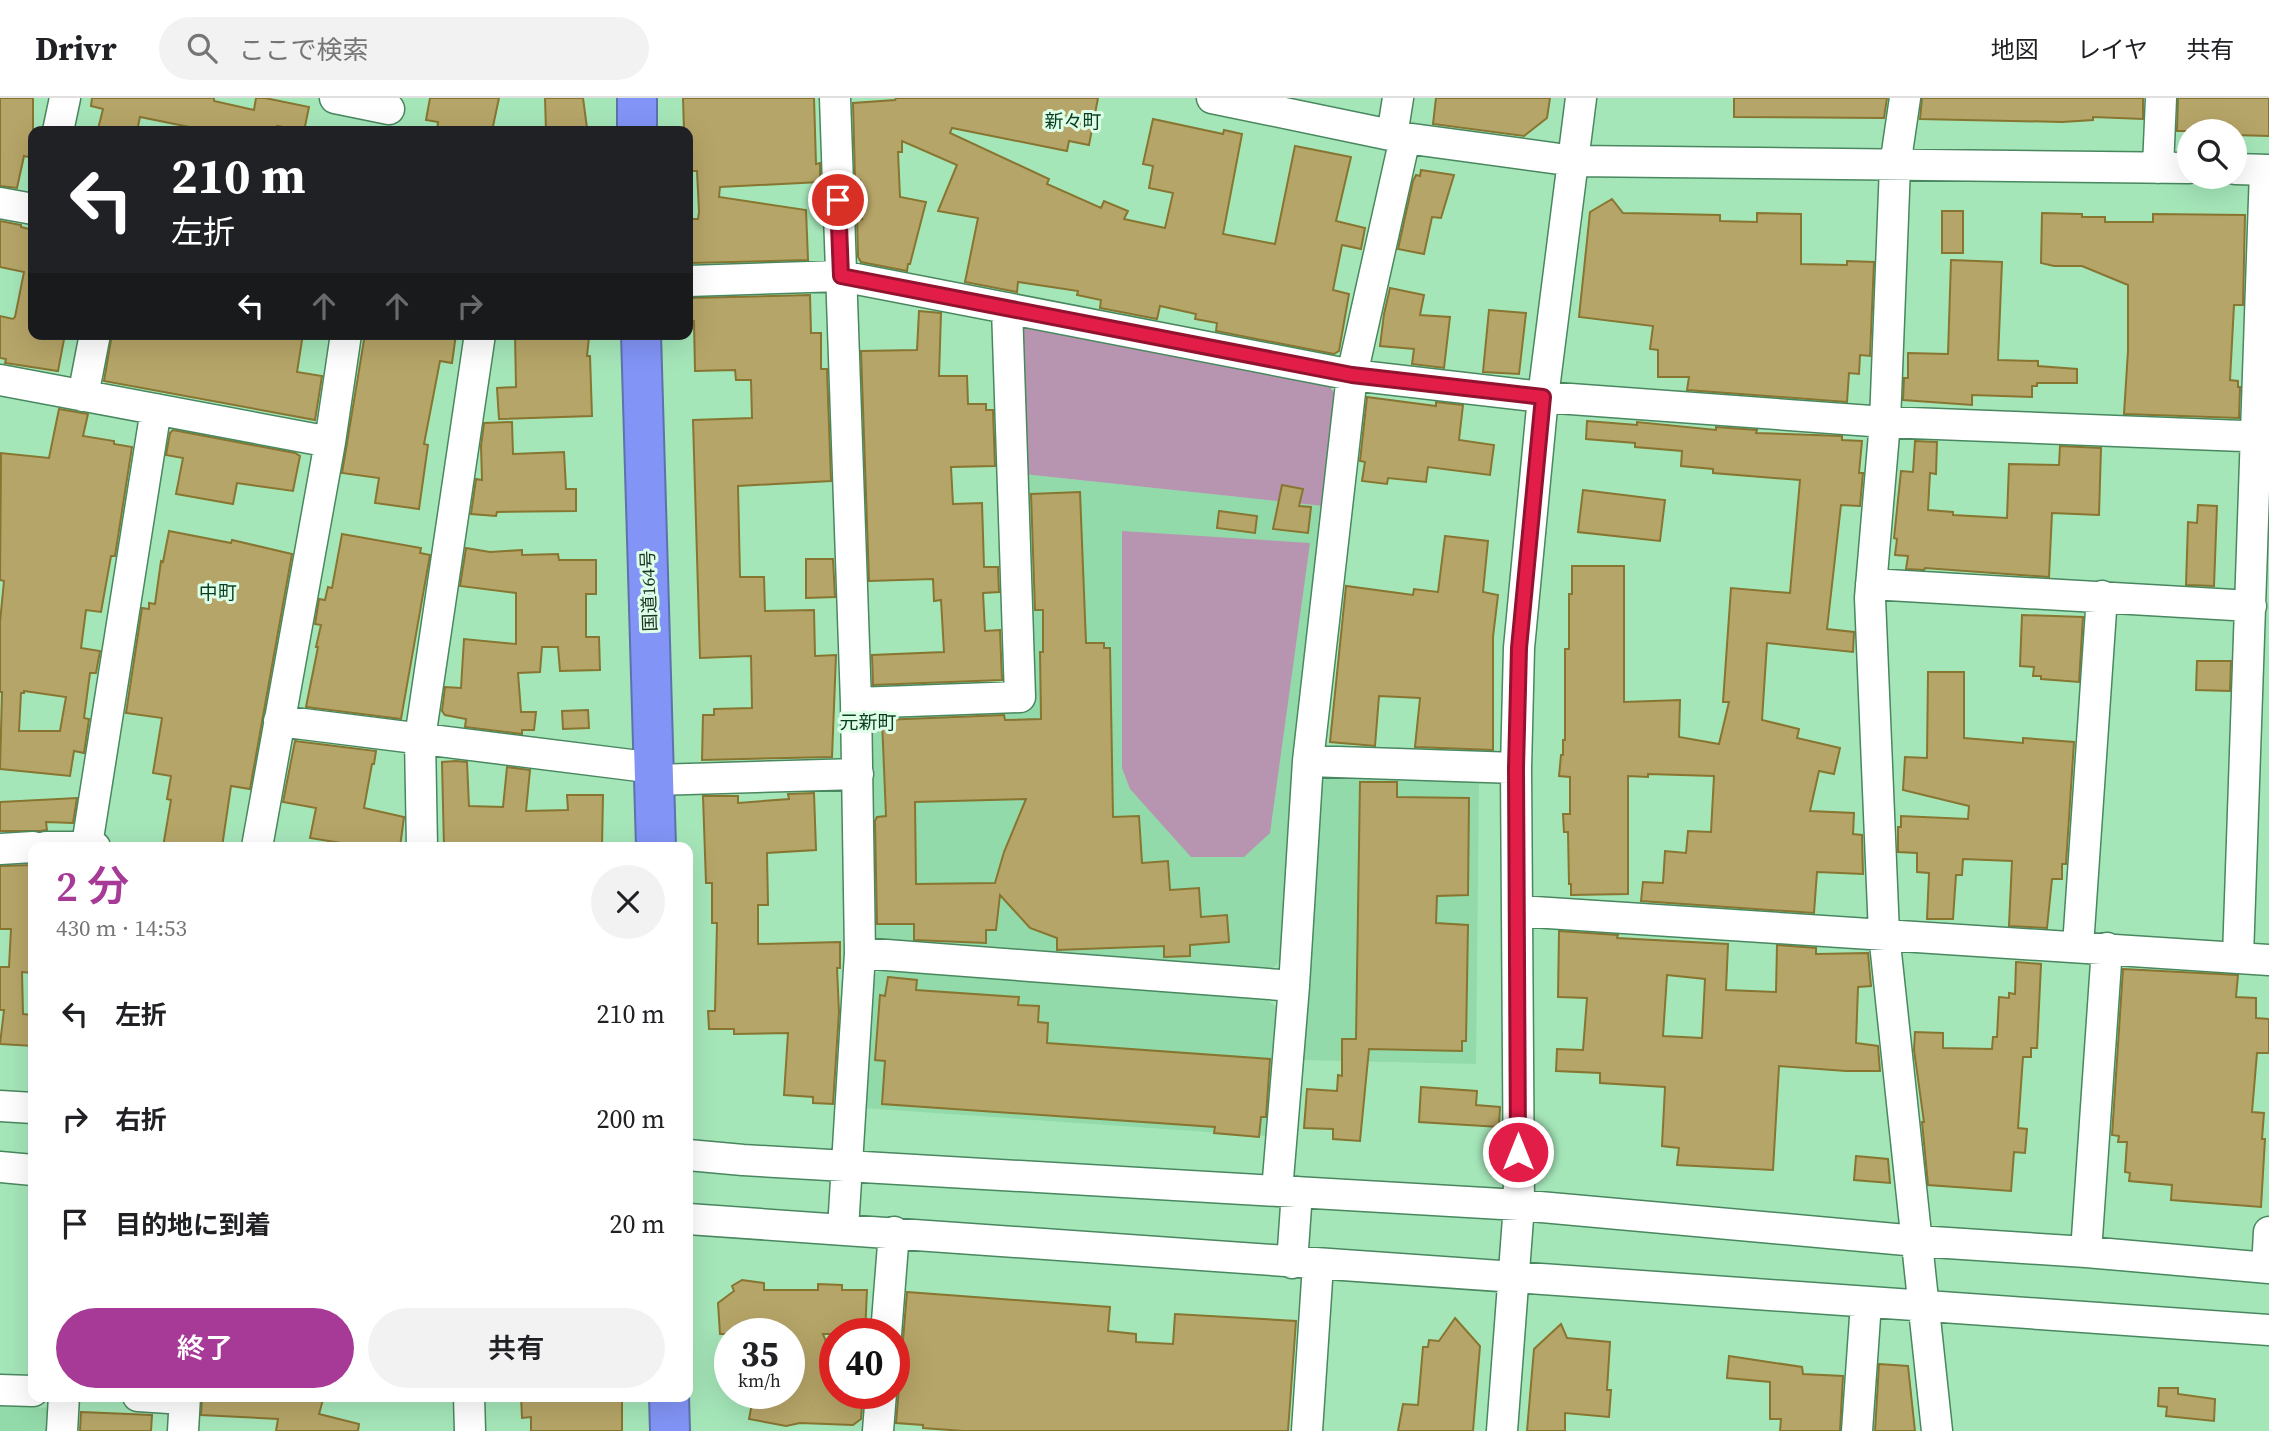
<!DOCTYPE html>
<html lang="ja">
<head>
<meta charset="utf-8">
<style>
	:root { --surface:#fff; --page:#f2f2f2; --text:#202124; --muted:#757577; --line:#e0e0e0; --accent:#a73997 }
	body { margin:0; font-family:"Source Serif 4","Noto Sans JP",serif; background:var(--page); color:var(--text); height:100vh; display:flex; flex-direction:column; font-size:26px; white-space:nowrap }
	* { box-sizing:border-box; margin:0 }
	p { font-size:23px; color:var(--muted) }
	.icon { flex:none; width:38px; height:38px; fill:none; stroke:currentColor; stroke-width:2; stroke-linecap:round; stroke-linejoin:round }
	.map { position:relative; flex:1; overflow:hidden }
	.details { position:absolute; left:28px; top:744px; width:665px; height:560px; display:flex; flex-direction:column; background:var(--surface); border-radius:14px; box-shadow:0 7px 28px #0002 }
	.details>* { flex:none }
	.banner { position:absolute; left:28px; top:28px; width:665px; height:214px; border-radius:14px; box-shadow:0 7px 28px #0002; background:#202124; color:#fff; overflow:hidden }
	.fabs { position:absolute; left:2177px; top:21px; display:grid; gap:14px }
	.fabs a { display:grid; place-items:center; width:70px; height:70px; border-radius:50%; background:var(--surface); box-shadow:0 7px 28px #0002; font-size:35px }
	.speed { position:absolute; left:714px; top:1220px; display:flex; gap:14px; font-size:35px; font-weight:700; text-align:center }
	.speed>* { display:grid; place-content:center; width:91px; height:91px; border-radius:50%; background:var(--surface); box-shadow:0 7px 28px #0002; line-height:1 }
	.speed small { font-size:18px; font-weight:400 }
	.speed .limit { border:10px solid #d22; background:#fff; color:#111 }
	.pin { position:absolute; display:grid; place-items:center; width:60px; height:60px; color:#fff; margin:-30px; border:4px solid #fff; border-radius:50%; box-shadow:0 2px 7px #0007 }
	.me { position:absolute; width:77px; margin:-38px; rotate:0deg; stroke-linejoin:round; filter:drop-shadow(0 0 5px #0008) }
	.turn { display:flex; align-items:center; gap:24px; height:147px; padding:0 28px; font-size:32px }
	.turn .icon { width:91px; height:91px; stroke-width:2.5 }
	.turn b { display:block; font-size:49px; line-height:60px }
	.lanes { display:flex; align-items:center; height:66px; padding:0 28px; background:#0003; justify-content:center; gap:35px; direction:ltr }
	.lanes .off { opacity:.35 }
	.round { display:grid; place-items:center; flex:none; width:74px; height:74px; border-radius:37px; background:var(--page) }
	.overview { display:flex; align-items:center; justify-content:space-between; height:119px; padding:0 28px }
	h1 { font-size:42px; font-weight:600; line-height:52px; color:var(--accent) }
	.button { display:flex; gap:14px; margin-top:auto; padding:14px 28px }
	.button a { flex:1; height:80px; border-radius:42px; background:var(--accent); color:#fff; font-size:28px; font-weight:600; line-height:80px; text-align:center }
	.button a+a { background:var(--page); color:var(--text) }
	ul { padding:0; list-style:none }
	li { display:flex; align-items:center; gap:21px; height:105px; padding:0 28px }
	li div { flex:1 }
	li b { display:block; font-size:26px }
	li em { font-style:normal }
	header { display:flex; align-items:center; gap:42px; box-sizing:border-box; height:98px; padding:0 35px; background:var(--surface); border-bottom:2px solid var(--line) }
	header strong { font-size:33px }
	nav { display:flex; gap:38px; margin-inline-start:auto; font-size:24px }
	.search { width:490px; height:63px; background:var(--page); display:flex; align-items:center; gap:18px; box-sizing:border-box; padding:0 24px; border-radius:38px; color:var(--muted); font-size:26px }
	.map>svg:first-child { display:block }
	.built { fill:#92daa9 }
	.green { fill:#b795b0 }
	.building { fill:#b6a568; stroke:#877530; stroke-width:2; fill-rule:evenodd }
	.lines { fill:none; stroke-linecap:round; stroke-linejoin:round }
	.minor-casing { stroke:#49875f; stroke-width:33 }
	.highway-casing { stroke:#5d72ac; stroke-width:42 }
	.minor { stroke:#fff; stroke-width:30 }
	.highway { stroke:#8294f6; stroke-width:38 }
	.route-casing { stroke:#92132f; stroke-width:18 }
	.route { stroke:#e11d48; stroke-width:12 }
	.labels { text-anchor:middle; stroke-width:6; stroke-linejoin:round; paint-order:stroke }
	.street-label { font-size:18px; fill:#183322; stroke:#defee7 }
	.neighbourhood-label { font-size:19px; fill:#093d21; stroke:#defee7 }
</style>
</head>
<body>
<header>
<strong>Drivr</strong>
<div class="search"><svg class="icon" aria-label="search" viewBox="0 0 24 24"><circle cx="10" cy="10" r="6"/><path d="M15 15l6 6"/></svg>ここで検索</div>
<nav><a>地図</a><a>レイヤ</a><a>共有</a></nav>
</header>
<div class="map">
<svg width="2269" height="1333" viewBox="0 0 2269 1333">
	<rect width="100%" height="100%" fill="#a5e6b9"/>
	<path class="built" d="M1023,376L1323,408L1300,612L1279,864L1271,873L879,846L871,837L868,616L1031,611Z
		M1330,679L1479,684L1476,966L1302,962L1322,683Z
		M879,873L1265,900L1276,909L1266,1038L863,1010L870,880Z
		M0,1308L49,1310L55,1333H0Z"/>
	<path class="green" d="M1028,228L1329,287L1336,298L1323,408L1023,376L1018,237Z
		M1122,433L1310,445L1270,735L1244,759H1191L1130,691L1122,670Z"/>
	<path class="building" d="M0,0H33V60L24,58L17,90L0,88Z
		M92,0H214V3L254,12L256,0H265L309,9L304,33L277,28L276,33H209L140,19L137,33H110L98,31L103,11L91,8Z
		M430,0H499L492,33H437L438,24L426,22Z
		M545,0H583L587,30L546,33Z
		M683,0H814L816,66L820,65V84L720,89L719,99L806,112L808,162L691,165L689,127L692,126V121H698L699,114L697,73H688V33H684Z
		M896,0H1098L1089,47L1069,43L1067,53L952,30L950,35L1049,81L1047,86L1101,110L1104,103L1128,113L1124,121L1165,130L1173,95L1149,90L1153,68L1143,66L1153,21L1223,36L1224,32L1242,36L1223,136L1275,146L1295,48L1351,59L1336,123L1365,130L1361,151L1342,147L1333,192L1349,196L1339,253L1334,256L1216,233L1217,225L1195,221L1196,216L1160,208L1157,221L1100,210L1101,202L1077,197L1078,193L1018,184L1017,194L965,184L978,120L938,113L957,67L902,43V54H898L900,99L926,104L910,166H908L907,173L861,164L858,159L857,120L862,121L860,82H855L853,5L895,2Z
		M1436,0H1550L1547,20L1524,38L1433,26Z
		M1734,0H1887L1884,20L1734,19Z
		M1922,0H2143V21L2093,19V22L2062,24L1920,21Z
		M2178,0H2269V38L2235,37V33H2177Z
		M1421,72L1454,77L1441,120L1432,119L1424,156L1398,151L1413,83L1416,77L1420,78Z
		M1612,101L1623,115L1720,117V123L1757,124V115L1801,116V166L1847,167V163L1874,164L1870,258L1860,257L1859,276L1849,275L1847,304L1687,292L1689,279H1658V252L1650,251L1653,228L1579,219L1590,114Z
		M1942,113H1963V155H1942Z
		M2042,115L2082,116V119H2105V124H2153V116L2245,117L2243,207H2234L2230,282L2238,283V289H2240L2239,320L2124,316L2128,253V187L2082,168H2054L2041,165Z
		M0,123L21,127V129L33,132V157L30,173H33V236H65L58,273L5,265L6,261L0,260V218L13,221L15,219L24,174L0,169Z
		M1951,162L2002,164L1998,262L2038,263V268L2077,271V285H2037V288H2032V299L1972,297V307L1903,302L1904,280H1908V255L1948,256Z
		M1390,190L1424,197L1420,217L1450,219L1444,270L1412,266L1414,251L1380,248L1384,216Z
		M810,197L811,235H821V271H827L831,383L738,388L740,479H764L765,513L814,512L815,558L836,557L832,659L702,662L703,617H714V611L752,610L751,558L700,560L693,322L752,320L751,282H736L735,272L695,273L694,223H688V200Z
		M1489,212L1526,215L1519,276L1483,274Z
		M919,213L941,215L939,278H967L968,306H986V312H993L995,368L951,369L953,406L982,405L984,469H998L999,494L983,495L985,533L1000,532L1002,582L873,587L872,557L944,554L941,502L934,503L933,481L869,483L861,253L917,252Z
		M112,236H303L297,274L322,278L315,322L104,283Z
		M365,236H456L452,265L440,263L424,346L428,347L419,411L375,405L379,380L342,375Z
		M515,236H579L589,239L587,258H590L592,318L499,321L497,290L516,289Z
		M1367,299L1436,308V304L1463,307L1459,342L1494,347L1490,377L1428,369L1426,384L1388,380L1387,386L1362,383L1365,364L1360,363Z
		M59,311L88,316L83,338L114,343V346L132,349L115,458H111L101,514L86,512L81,550L100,553L96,575H90L84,620L89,621L84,655L74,653L70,678L0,671L2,594H0V524L4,483L0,482L1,355L49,360ZM24,593L66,599L60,633H19L21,595H24Z
		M1587,323L1637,327V324L1716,332V329L1757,332L1756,335L1842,338V342L1862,343L1859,375H1863L1860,408L1841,407L1827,531L1854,534L1853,554L1767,545L1762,622L1799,631L1797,640L1840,650L1834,676L1819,673L1810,713L1854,715L1853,736L1862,737L1863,776L1817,774L1814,815L1641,803L1643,784L1663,785L1665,753L1686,755L1688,733L1711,734L1714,678L1648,676V679L1628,678V796L1571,797V786H1569L1568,734H1564L1563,716H1570V679L1559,678L1561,657H1563V642H1565V551H1569V496H1572V468H1624V604L1680,602L1679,639L1719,646L1729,604H1723L1731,490L1790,495L1800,382L1713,375V371L1681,368L1682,353L1635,349V345L1586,341Z
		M512,324L513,356L564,354L566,391H576V413L497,414L496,418L471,416L476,381L482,382L481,348L484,325Z
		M173,332L295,355L300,358L293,393L237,385L233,406L176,396L183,360L166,357L170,335Z
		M1915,343L1937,344L1936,376L1930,375L1928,412L1953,414V417L2007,420L2009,366L2059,367L2060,348L2101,350L2099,417L2052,415L2049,479L1925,470L1924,472L1906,471L1908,458L1895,457L1897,441L1894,440L1901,373L1913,374Z
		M1282,387L1303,391L1299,408L1311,409L1308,435L1273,431Z
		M1583,392L1665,402L1660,443L1578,434Z
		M1080,394L1086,545H1104V550H1110L1113,719L1139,718L1142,765L1168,763L1170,792L1199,790L1201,819L1227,817L1229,844L1190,847V858L1164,859V848L1057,852V840L1030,830L1000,797L996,832H986V845L914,842V826H877L875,723L877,719L886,718L882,622L1004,617L1005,622L1041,621L1040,554H1043V512H1035L1031,396ZM1026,701L1004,754L995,785L916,786L915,704Z
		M2198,407L2217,408L2214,488L2186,487L2188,424L2197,425Z
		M1219,413L1257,418L1255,435L1217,430Z
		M169,433L231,445L232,442L292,456L250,691L231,688L222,749H163L171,702L167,701L171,678L153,675L162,620L126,615L142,510L149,511V505L155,506L161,463L163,464Z
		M342,436L421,450L420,455L430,457L401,621L306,609L318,549H316L321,527L315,526L319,501L325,502L328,489L332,490Z
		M1445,438L1488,443L1483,494L1498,497L1493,539V652L1415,649L1420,600L1379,598L1375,648L1330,644L1346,488L1413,497L1414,491L1438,494Z
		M466,450L490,454L522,452V457L558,456L559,462H596V496H586V539H599L600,572L560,573L558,549H542L540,574L518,575L521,614H536L534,632H522V636L465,629L466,621L445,617L442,613L445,589L461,590L464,541L516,546V495L460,488Z
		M806,461H833L835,499L806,500Z
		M2022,517L2083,519L2079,584L2041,581V578H2033L2034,569L2020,568Z
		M2197,563H2231L2230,593L2196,592Z
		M1928,574H1964V640L2023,645V640L2074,644L2066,766H2062V781H2052L2047,830L2009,828L2012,763L1963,761L1962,777H1956L1953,821H1927L1929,775L1917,774V755L1898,754V729H1901V718L1968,721L1969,708L1903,692L1905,659L1927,660Z
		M588,612L589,630L563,631L562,613Z
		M295,643L376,653L374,666H372L364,710L404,719L400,749H366L310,740L316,710L283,704Z
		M456,663L467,664L469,708L503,709L507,669L530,672L526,713L568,712L567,697H603L602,749H563L562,747L444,749L442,664Z
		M1360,684H1397V699L1469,700L1468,797L1437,798L1436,825L1468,827L1466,943H1462V953L1369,951L1360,1043L1333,1041V1031L1304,1030L1307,991L1337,993L1338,977L1342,978V941H1356Z
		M814,695L816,752L767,755L768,807H758V846L840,844V870H837L839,914L833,1006L813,1005V999L784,997L788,935L734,936V931H709L708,913H715L717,825H712V785H706L703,698H738V705L789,701L788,696Z
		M77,700L73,725L46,724L47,732L40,733H0V704Z
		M33,767V875L22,874L23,916L33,917V948L0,946L4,912H0V869H9L11,831H0V768Z
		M1559,833L1618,837L1617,840L1728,846L1726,892L1776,894L1777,847L1816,850V856L1868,855L1871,888L1858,889L1856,945L1878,948L1880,973H1846L1779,968L1773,1072L1677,1067L1679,1050L1662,1048L1665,989L1600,985V975L1556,973L1557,951L1583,952L1587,900L1558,899ZM1667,877L1705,881L1702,940L1663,938Z
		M2016,864L2041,866L2037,950H2031V959H2023L2018,1030L2027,1031L2025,1055L2014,1054L2011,1093L1928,1087L1922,1024H1924L1914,952L1915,934L1943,935V950L1992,951L1993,939H1997L1999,899L2009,900V895L2015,896Z
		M2123,871L2238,877L2236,899L2256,900V920L2269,921V955H2257L2252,1014L2264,1015L2262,1041H2265L2261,1109L2171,1102L2172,1087L2129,1083L2130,1075L2125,1074L2127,1044H2118L2119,1038L2112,1037Z
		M888,879L917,882L916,892L1019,899L1018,907L1039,908L1038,924L1048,925L1047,945L1270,961L1266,1019H1261L1259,1039L1214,1035L1215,1029L882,1006L885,963L875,962L880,897L885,898Z
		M1421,989L1477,993L1476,1007L1500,1009L1499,1029L1419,1024Z
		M1856,1058L1888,1061L1890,1085L1854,1082Z
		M742,1182L764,1185V1192H818V1186L842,1187V1192H867L865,1236H823L835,1266V1295H863L861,1321L853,1327L800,1325L786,1328L749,1321L754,1295H789V1236H720L718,1205L734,1193L732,1188Z
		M907,1194L1110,1209L1108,1233L1136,1236V1244L1173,1246L1175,1216L1296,1223L1288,1333H963L923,1330V1327L896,1325Z
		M1455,1220L1480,1248L1473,1333H1398L1403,1306L1418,1307L1423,1249H1428L1429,1242L1439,1243Z
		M1561,1226L1567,1240L1610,1244L1607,1292H1611L1609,1319L1565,1315V1333H1527L1534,1251Z
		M1729,1258L1802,1269L1803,1276L1843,1278L1840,1333H1780L1781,1321H1770V1284L1727,1280Z
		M1879,1266L1908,1268L1915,1333H1875Z
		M2159,1290H2178V1296L2215,1301L2214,1323L2166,1318L2167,1309L2158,1308Z
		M202,1298H324L319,1316L359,1326L358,1333H276L278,1321L201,1317Z
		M521,1298H622V1333H531V1319L522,1320Z
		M81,1314L152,1317L151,1333H80Z"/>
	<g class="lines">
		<g class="minor-casing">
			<path id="minor" d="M335,0L389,11
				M835,0L856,605L860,855L843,1131
				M1212,0L1405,40L1574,63L2189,70
				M1905,0L1895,68L1885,324L1870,500L1884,836L1937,1333
				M58,33L65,0
				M1392,38L1398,0
				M2158,70L2161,0
				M2235,71L2269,72
				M0,105L33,111
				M688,183L841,178L1352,277L1543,299L1885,324L2269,339
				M0,282L330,344
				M83,298L95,236
				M1871,486L2251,508
				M856,605L1020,599L1007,210
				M279,623L655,670
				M1308,663L1516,670
				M655,682L858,676
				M87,747L156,311
				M46,749H95
				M257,749L330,344L346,236
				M422,749L420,640L480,236
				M0,751L33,749
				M1518,813L2269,862
				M2078,848L2102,498
				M860,855L1294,888
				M2238,859L2265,72
				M0,1008L33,1010
				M688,1057L743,1062L1519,1107L1917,1143L2086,1154L2269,1170
				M0,1069L33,1072
				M1277,1093L1294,888L1308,663L1352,277L1405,40
				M688,1121L2269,1232
				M2086,1154L2107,850
				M1292,1165L1297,1094
				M2267,1170L2269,1134
				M886,1236L894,1134
				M0,1292L33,1293
				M138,1298L184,1301
				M469,1298L470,1333
				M62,1333L64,1298
				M183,1333L185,1298
				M878,1333L881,1295
				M1307,1333L1318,1167
				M1502,1333L1519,1107L1516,670L1519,550L1543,299L1581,0
				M1857,1333L1866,1205"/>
		</g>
		<g class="highway-casing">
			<path id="highway" d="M637,0V33
				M641,236L656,749
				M669,1298L670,1333"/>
		</g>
		<use href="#minor" class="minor"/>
		<use href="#highway" class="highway"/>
	</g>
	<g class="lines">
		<g class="route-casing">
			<path id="route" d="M838,102L841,178L1352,277L1543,299L1519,550L1516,670L1518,1054"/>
		</g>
		<use href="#route" class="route"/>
	</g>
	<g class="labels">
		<g class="street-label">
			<text transform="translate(649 493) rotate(-92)" y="6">国道164号</text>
		</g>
		<g class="neighbourhood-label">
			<text x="1073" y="30">新々町</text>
			<text x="218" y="501">中町</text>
			<text x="868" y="631">元新町</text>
		</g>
	</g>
</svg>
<div class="fabs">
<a><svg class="icon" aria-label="search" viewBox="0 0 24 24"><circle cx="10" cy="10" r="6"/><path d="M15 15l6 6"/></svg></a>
</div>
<div class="speed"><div>35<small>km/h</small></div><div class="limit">40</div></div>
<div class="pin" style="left:838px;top:102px;background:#d93025"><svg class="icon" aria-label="arrive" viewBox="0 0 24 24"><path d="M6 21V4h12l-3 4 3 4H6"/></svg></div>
<svg class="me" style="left:1518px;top:1054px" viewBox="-20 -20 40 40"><circle r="17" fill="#e11d48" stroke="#fff" stroke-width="3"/><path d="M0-11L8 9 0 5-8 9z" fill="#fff"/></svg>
<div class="banner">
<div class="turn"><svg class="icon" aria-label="left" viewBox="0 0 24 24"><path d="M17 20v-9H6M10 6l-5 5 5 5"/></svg><div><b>210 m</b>左折</div></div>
<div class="lanes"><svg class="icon" aria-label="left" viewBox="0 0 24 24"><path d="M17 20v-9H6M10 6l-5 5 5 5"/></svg><svg class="icon off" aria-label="ahead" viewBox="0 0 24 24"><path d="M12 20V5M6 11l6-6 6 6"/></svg><svg class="icon off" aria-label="ahead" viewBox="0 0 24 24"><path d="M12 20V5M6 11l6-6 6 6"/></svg><svg class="icon off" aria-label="right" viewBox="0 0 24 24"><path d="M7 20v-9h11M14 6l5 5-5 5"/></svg></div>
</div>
<section class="details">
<div class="overview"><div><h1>2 分</h1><p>430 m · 14:53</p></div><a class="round"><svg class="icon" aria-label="close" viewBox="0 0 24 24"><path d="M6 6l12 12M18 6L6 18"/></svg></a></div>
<ul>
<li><svg class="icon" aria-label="left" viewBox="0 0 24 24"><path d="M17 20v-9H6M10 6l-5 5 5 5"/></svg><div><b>左折</b></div><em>210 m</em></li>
<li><svg class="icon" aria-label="right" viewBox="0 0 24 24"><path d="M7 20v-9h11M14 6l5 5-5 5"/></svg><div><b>右折</b></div><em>200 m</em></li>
<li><svg class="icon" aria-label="arrive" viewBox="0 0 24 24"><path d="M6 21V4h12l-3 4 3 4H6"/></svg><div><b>目的地に到着</b></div><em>20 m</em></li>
</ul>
<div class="button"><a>終了</a><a>共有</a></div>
</section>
</div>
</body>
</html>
